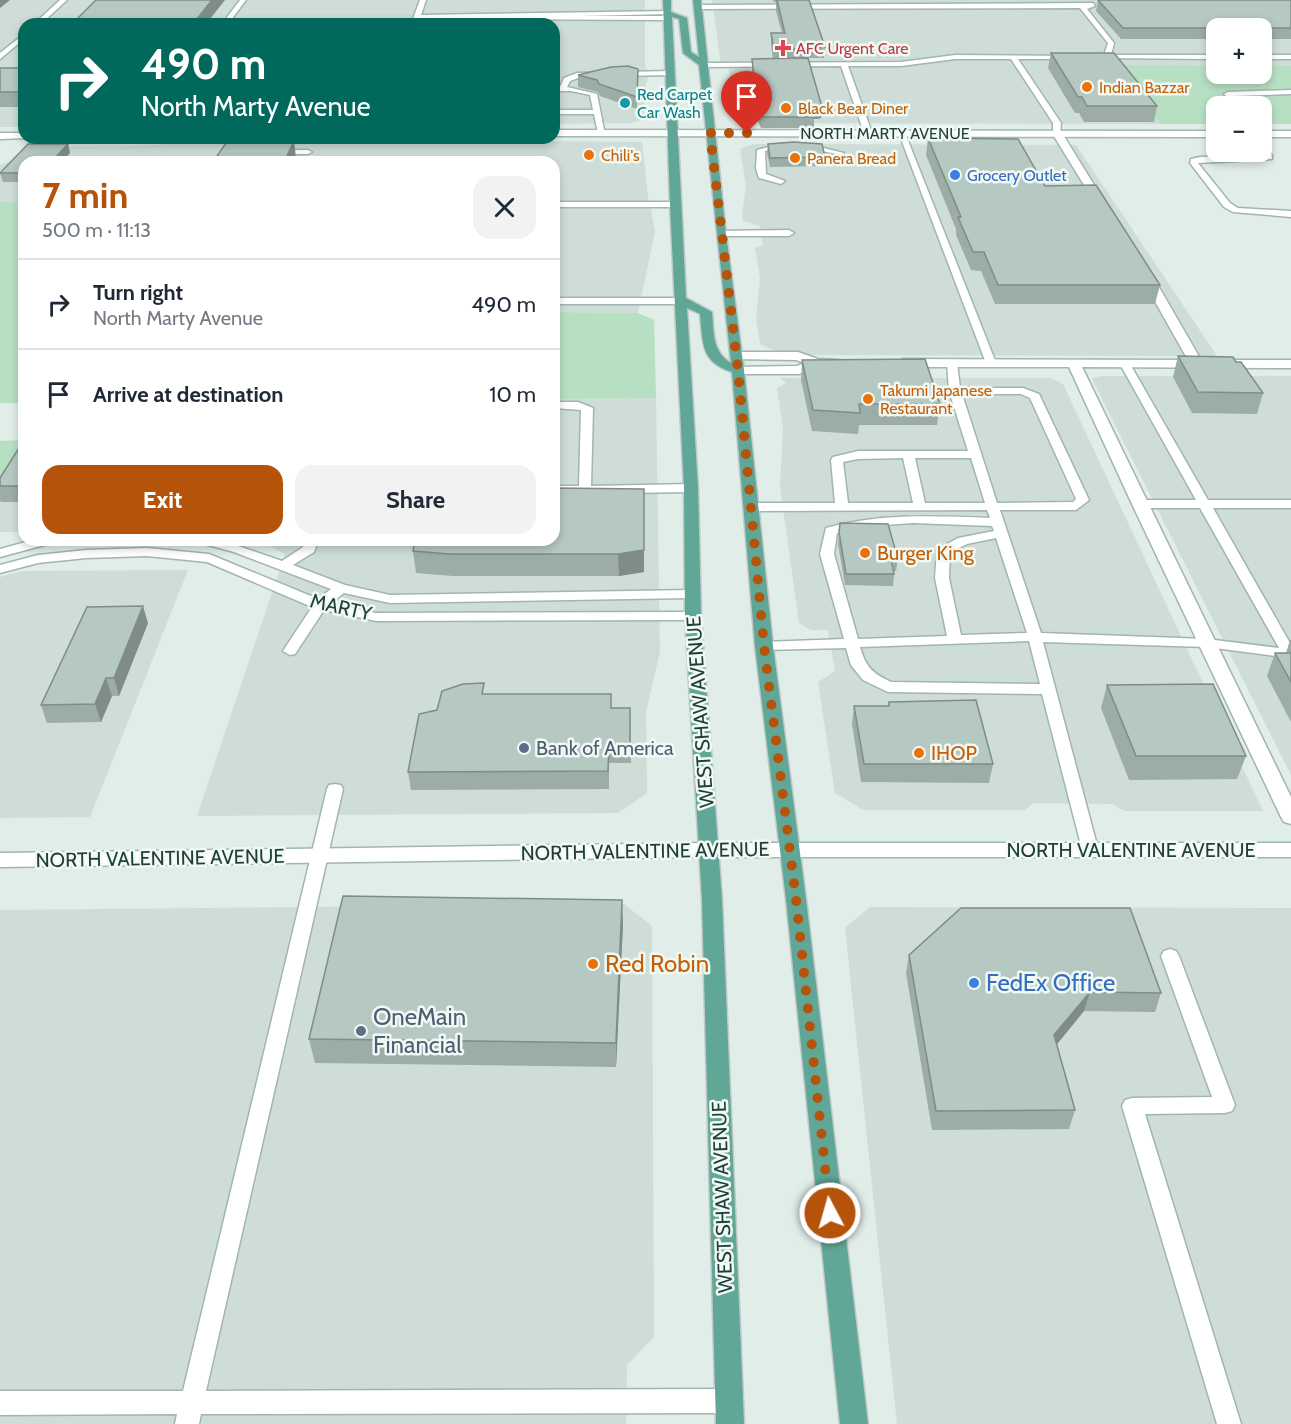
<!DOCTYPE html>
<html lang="en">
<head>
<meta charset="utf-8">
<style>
	:root { --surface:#fff; --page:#f2f2f3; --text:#1f2937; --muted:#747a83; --line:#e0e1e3; --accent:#b45309 }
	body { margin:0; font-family:Cabin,sans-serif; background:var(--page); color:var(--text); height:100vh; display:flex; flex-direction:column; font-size:22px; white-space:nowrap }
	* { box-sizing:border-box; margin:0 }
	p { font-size:20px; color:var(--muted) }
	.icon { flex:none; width:33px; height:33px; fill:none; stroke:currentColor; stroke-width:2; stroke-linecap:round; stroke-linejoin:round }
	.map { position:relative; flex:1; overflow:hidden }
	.details { position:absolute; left:18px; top:156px; width:542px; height:390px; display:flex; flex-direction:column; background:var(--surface); border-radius:18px; box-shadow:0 3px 9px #0003 }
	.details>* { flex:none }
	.guide { position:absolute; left:18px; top:18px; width:542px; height:126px; border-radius:18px; box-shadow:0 3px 9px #0003; background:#00695c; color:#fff; overflow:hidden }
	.tools { position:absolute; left:1206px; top:18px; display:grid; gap:12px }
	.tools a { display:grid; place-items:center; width:66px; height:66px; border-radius:12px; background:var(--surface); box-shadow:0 3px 9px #0003; font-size:30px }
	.pin { position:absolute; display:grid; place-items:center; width:51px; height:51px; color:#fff; margin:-62px -26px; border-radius:50% 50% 50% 0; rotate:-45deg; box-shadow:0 0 6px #0007 }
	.pin .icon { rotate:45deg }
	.me { position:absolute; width:66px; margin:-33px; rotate:354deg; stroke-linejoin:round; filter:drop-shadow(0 0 4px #0008) }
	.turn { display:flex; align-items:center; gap:21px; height:126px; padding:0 24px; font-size:27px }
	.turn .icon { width:78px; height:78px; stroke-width:2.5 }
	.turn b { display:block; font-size:42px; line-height:51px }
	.round { display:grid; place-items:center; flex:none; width:63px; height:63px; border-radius:18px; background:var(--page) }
	.summary { display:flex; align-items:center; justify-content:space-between; height:102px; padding:0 24px }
	h1 { font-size:36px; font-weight:800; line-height:45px; color:var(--accent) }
	.cta { display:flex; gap:12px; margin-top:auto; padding:12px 24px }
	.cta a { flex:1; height:69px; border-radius:18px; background:var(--accent); color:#fff; font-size:24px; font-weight:800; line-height:69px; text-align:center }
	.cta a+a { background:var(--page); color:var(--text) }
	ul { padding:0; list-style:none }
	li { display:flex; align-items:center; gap:18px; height:90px; padding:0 24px; border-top:2px solid var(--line) }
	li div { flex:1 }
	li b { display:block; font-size:22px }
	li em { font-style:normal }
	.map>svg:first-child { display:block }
	.built { fill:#ceddd7 }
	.green { fill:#b7e0c3 }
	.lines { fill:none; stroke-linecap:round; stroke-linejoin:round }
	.lane-casing { stroke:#a2b5b0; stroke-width:3 }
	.street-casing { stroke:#a2b5b0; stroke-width:3 }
	.secondary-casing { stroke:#9ebab1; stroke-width:3 }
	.primary-casing { stroke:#c0c9c7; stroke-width:3 }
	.lane { fill:#fff; fill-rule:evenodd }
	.street { fill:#fff; fill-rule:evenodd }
	.secondary { fill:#fff; fill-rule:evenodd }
	.primary { fill:#60a797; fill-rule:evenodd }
	.wall { fill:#9caca6 }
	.shaded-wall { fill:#7f8c87 }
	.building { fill:#b5c8c1; stroke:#7f8c87; stroke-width:1.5 }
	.route { stroke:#b45309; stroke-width:10; stroke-dasharray:0 18 }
	.health-dot { fill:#e0444e; stroke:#f1f9f5; stroke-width:2 }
	.food-dot { fill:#e8710a; stroke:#f1f9f5; stroke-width:2 }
	.culture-dot { fill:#0f9aa8; stroke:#f1f9f5; stroke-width:2 }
	.shop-dot { fill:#3f7fe0; stroke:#f1f9f5; stroke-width:2 }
	.service-dot { fill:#5c6f8a; stroke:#f1f9f5; stroke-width:2 }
	.labels { text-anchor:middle; stroke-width:5; stroke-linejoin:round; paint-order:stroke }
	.far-health-label { font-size:16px; fill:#be3a42; stroke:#f1f9f5; text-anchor:start }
	.far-food-label { font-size:16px; fill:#c56008; stroke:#f1f9f5; text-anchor:start }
	.far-culture-label { font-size:16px; fill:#0d838f; stroke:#f1f9f5; text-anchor:start }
	.far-street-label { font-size:16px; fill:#1f3f38; stroke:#f1f9f5 }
	.far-shop-label { font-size:16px; fill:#366cbe; stroke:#f1f9f5; text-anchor:start }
	.food-label { font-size:20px; fill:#c56008; stroke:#f1f9f5; text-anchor:start }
	.street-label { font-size:20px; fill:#1f3f38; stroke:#f1f9f5 }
	.service-label { font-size:20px; fill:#4e5e75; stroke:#f1f9f5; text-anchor:start }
	.near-food-label { font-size:24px; fill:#c56008; stroke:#f1f9f5; text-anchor:start }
	.near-shop-label { font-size:24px; fill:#366cbe; stroke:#f1f9f5; text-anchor:start }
	.near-service-label { font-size:24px; fill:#4e5e75; stroke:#f1f9f5; text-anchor:start }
</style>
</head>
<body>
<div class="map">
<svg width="1291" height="1424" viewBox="0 0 1291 1424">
	<rect width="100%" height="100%" fill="#e0ede8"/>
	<path class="built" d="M0,0H645V68L650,71L644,90V119L632,123L554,124V24H24V127H0Z
		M712,0H1291V66H1262V28H1216V66H1114L1161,124L749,123L736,119L728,65H721Z
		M286,138L642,142L648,196L655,231L638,313L554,312V162H24V202H0V165L44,147L136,146Z
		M753,144L1076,145L1217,356L785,355L760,344L756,318L760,278L755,248L763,245L760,226L743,221L742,215L746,185L740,149Z
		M1101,376H1291V775L1093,381V378Z
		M780,378H1051L1063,384L1263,811H1125L1112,804L1034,803L1025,810H863L835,793L818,682L835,671L828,630H811L799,623L780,486L783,429L777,388L786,383Z
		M656,398L660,652L646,712L647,793L618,813L197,816L285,554L258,540H554V399Z
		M24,448V532H0V487Z
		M188,570L90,817L0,818V577L22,571Z
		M624,904L652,926L654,1337L627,1365L626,1424H0V910Z
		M870,907L1291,908V1424H897L845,928Z"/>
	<path class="green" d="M1113,65L1216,66V74H1262V66H1291V124H1262V106H1216V124H1161Z
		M0,202H24V403H0Z
		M554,312L638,313L654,320L656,398L554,399Z
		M24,440L0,487V441Z"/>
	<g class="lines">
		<g class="lane-casing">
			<path id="lane" d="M60,0H67L41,24H34Z
				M240,0H246L228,24H222Z
				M420,0H426L421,15L668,11L670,14L580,16H668L671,18L668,20L419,19L417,24H411Z
				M1093,3L1095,6L1087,9L1114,43L1111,55H1216V59L1095,58V56L1104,55L1108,43L1080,8L698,9L695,7L698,5Z
				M24,34V39L0,59V53Z
				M955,55L1072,56L1070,59H1018L1061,123L1060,135L1053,133V123L1011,59H955L901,66H848L872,133L868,135L864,133L841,66L705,67L701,65L705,63L901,62Z
				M1262,55H1291V59H1262Z
				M672,71L669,75L581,77L570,81L567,87L597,94L605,135L598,133L594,114H554V110H593L590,95L571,91H554V87H560L564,78L577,73Z
				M1291,90V94L1234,96L1243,106H1236L1224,94L1228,92Z
				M898,131L905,133L996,363L995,365H987L986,363Z
				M780,144L811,145L844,153L840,155C816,149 790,145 765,151L766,174L785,181L781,184L759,178L756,168L757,150Z
				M1262,146L1272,155V159L1198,163L1230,203L1238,208L1291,211V217L1233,212L1224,207L1190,163L1191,159L1200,157L1263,155L1261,152Z
				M275,150H308L312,152L308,154H272L271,152Z
				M678,202V206L675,207H554V202Z
				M721,231L789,230L794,233L789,236H718V232Z
				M554,298H682L687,301L682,304H554Z
				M952,360L957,363L960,388H1023L1039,394L1089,500L1076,510H1000L1041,633L1207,639L1279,648L1200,508H1139L1133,504L1139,500H1196L1120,364L1121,362L1125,361L1130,364L1208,500H1291V508H1213L1291,645V658L1207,647L1043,642L1098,849L1096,853H1084L1082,849L1042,694L888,692L863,680L851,665L846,648L764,650L757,646L764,642L844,639L820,554L826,528C881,513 934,516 990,518L987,510L750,511L744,507L750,503H835L831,460L833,457L858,451H968L949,391L947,363ZM962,394H1021L1030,398L1076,499L1073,502L997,503ZM903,458L913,503H848L843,462L858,459ZM915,458H971L985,503H925ZM913,523L992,526L994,531L958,538L937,550L935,578L947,636L858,639L834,554L837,533L871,526ZM996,538L1027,633L961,635L949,578L950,552L967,544ZM1029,641L1040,684L891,682C872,673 866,667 860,647Z
				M554,402H578L593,408L591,486L691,484L697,488L691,492L554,494V486H579L581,410L554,408Z
				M33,540H53L52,543L0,557V549Z
				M200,540H221L282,561L303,547L306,541H316L317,544L314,552L293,565L345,585L390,595L692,590L699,594L692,598L390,603L344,593L331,603L376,613L693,612L700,616L693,620L376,621L324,610L295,654L290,655L283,651L312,607L207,562L147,556L86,558L38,563L0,573V565L38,555L86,550L147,548L209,554L318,599L331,589L234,552L201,543Z
				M335,784L341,785L343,789L206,1391L729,1389L737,1393L741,1401L737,1409L729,1413L201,1414L199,1424H175L177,1414L0,1415V1391H183L327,789L329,785Z
				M1170,949L1176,951L1179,956L1235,1105L1232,1111L1225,1113L1145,1114L1241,1424H1217L1122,1106L1125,1100L1132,1098L1212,1097L1161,956L1164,951Z"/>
		</g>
		<g class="street-casing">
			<path id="street" d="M1054,131L1062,133L1107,206L1106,208L1097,206L1052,133Z
				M1146,272L1152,275L1201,360H1291V368L1082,367L1291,797V824L1284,822L1281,817L1132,504L1069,367H903L897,363L903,359L1188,360L1140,275Z
				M736,352H798L818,359L838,360L839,363L838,366L818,367L799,374H738L732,370L733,367L797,366L805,363L796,360L731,359L730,356Z
				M708,843L715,845L718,850L715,855L708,857L0,867V853Z"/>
		</g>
		<g class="secondary-casing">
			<path id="secondary" d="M554,130L1216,131V137L554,136Z
				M1262,131H1291V137H1262Z
				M0,133H24V138H27L0,139Z
				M708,843H1291V857H708L701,855L698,850L701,845Z"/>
		</g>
		<g class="primary-casing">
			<path id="primary" d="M663,0H671V12L687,18L691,52L699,57L693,0H701L726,234L744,370L773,646L806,899L868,1424H840L786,899L755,646L732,372C700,362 703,342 700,314L687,308L698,488L701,616L722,900L744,1424H716L702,900L685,616L684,488L670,204ZM672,17L679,19L683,53L699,65L731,363C712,352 714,332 712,312L686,298Z"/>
		</g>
		<use href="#lane" class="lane"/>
		<use href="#street" class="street"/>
		<use href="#secondary" class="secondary"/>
		<use href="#primary" class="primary"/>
	</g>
	<path class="wall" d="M773,0H809L825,47L824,58H805L821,118L814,119V128H761L756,116L752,70V59H773L771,45V33H782L776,11V2H774Z
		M1098,0H1291V39H1262V28H1216V39H1121L1096,11Z
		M1051,53L1157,106L1154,122H1084L1079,113H1075L1048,68Z
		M0,68H24V107H0Z
		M638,69L637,109L600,96L598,92L578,87V75Z
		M928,138L1045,186L1160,285L1155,304H995L981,271L971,270L956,235V229L926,155Z
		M28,144H68L70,153L61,162H24V182H3L0,173Z
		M768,144L825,157V166L770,167L767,153Z
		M1178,356L1263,393L1257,414L1192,413L1173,377Z
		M802,360L940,404L937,425H859L858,434L812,431L801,380Z
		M24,440V502H1L0,500V478Z
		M554,488L644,572L619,576H453L416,573L413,551Z
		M840,523L898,559L896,571H893L894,574L893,586L845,585L838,544Z
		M148,623L119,696H112L101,722L47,723L41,705Z
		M1290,640H1291V722L1267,676L1275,653H1286Z
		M1107,685L1246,756L1237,779L1129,780L1101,708Z
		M485,694H611V708H630L631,763H609V789L411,790L408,772L437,710Z
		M889,702L993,764L989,783L861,782L852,724L854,706H888Z
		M623,924L616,1067L315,1063L309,1039Z
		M909,955L1161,993L1155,1012L1084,1011L1057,1044L1075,1110L1069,1129L932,1130L906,973Z"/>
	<path class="shaded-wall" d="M0,0H10L0,8Z
		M212,0H225L206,24H193Z
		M822,107L821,118L814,119L812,108Z
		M294,141L296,158L294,162H284Z
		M68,144L70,153L61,162H51Z
		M644,550V572L619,576L618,554Z
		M143,606L148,623L119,696L114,678Z
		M106,678L112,696L101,722L95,704Z
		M622,900L623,924L616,1067V1043Z
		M1090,992L1084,1011L1049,1054L1054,1035Z"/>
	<path class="building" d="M96,0H212L193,24H72Z
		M777,0H809L825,47H805L806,49H774L771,33H785Z
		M1098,0H1291V28H1123Z
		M1051,53H1114L1157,106H1087L1082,97H1078Z
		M808,58L822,107L812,108L815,117H761L757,105L752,59Z
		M628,66L638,69L637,97L599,84L597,80L578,75L611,67Z
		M0,68H24V92H0Z
		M928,138L1018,139L1045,186L1096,185L1160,285H998L984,252H973L958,217H961Z
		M294,141L284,162H213L226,143Z
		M794,142L822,144L825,157L770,158L768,144Z
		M28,144H68L51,162H24V173H0Z
		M1178,356L1233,357L1236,362H1241L1263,393L1198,392Z
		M925,359L940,404H859L860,413L813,410L802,360Z
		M24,440V486H0V478Z
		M554,488L644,489V550L618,554H450L413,551L415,540H554Z
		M840,523L888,524L898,559H891L894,574H846L839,532Z
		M143,606L114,678H106L95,704L41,705L87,607Z
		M1275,653H1291V682Z
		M484,683L482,694H611V708H630V745H609L608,771L408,772L419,714L437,710L442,691L463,684Z
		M1213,684L1246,756H1136L1107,685Z
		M976,700L993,764H864L854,706H889V702Z
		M343,896L622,900L616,1043L309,1039Z
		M961,908H1130L1161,993L1090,992L1054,1035L1075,1110L936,1111L909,955Z"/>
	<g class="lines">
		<path class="route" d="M747,133H710L738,370L764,646L796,899L830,1213"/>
	</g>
	<path class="health-dot" d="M780 39h6v6h6v6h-6v6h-6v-6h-6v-6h6z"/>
	<g class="food-dot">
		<circle cx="1087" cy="87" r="6"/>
		<circle cx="786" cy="108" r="6"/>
		<circle cx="589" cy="155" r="6"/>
		<circle cx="795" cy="158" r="6"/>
		<circle cx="868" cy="399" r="6"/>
		<circle cx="865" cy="553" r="6"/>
		<circle cx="919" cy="753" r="6"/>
		<circle cx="593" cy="964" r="6"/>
	</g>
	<circle class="culture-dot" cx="625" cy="103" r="6"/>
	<g class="shop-dot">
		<circle cx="955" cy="175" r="6"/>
		<circle cx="974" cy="983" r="6"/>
	</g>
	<g class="service-dot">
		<circle cx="524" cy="748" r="6"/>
		<circle cx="361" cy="1031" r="6"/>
	</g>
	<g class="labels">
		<g class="far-health-label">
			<text x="796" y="54">AFC Urgent Care</text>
		</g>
		<g class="far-food-label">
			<text x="1099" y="93">Indian Bazzar</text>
			<text x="798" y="114">Black Bear Diner</text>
			<text x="601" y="161">Chili's</text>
			<text x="807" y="164">Panera Bread</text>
			<text x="880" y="396">Takumi Japanese<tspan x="880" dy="18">Restaurant</tspan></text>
		</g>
		<g class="far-culture-label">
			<text x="637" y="100">Red Carpet<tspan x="637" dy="18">Car Wash</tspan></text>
		</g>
		<g class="far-street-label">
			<text x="885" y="139">NORTH MARTY AVENUE</text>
		</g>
		<g class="far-shop-label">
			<text x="967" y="181">Grocery Outlet</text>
		</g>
		<g class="food-label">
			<text x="877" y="560">Burger King</text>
			<text x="931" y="760">IHOP</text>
		</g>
		<g class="street-label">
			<text transform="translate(341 607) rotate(13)" y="7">MARTY</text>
			<text transform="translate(700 712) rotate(-94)" y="7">WEST SHAW AVENUE</text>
			<text x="1131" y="857">NORTH VALENTINE AVENUE</text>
			<text transform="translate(645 851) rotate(-1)" y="7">NORTH VALENTINE AVENUE</text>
			<text transform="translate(160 858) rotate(-1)" y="7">NORTH VALENTINE AVENUE</text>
			<text transform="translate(722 1197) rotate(-92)" y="7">WEST SHAW AVENUE</text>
		</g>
		<g class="service-label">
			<text x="536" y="755">Bank of America</text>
		</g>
		<g class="near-food-label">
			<text x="605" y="972">Red Robin</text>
		</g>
		<g class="near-shop-label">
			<text x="986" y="991">FedEx Office</text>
		</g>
		<g class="near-service-label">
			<text x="373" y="1025">OneMain<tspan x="373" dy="28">Financial</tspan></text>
		</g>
	</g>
</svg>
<div class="tools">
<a>+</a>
<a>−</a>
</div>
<div class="pin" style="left:747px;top:133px;background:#d93025"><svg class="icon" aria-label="arrive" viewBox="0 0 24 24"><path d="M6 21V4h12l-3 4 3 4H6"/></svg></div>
<svg class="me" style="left:830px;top:1213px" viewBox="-20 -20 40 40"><circle r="17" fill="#b45309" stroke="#fff" stroke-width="3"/><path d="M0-11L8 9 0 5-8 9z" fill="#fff"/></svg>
<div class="guide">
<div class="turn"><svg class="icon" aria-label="right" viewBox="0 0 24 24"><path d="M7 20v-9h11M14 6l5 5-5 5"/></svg><div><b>490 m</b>North Marty Avenue</div></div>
</div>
<section class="details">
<div class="summary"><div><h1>7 min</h1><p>500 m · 11:13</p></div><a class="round"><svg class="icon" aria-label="close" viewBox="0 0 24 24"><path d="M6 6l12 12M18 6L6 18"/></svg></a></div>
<ul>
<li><svg class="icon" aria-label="right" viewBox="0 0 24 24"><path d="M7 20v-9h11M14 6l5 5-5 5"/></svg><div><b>Turn right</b><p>North Marty Avenue</p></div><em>490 m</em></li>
<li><svg class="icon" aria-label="arrive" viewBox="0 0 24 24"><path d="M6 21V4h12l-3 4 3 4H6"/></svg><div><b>Arrive at destination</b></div><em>10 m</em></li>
</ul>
<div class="cta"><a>Exit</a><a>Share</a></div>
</section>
</div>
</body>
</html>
